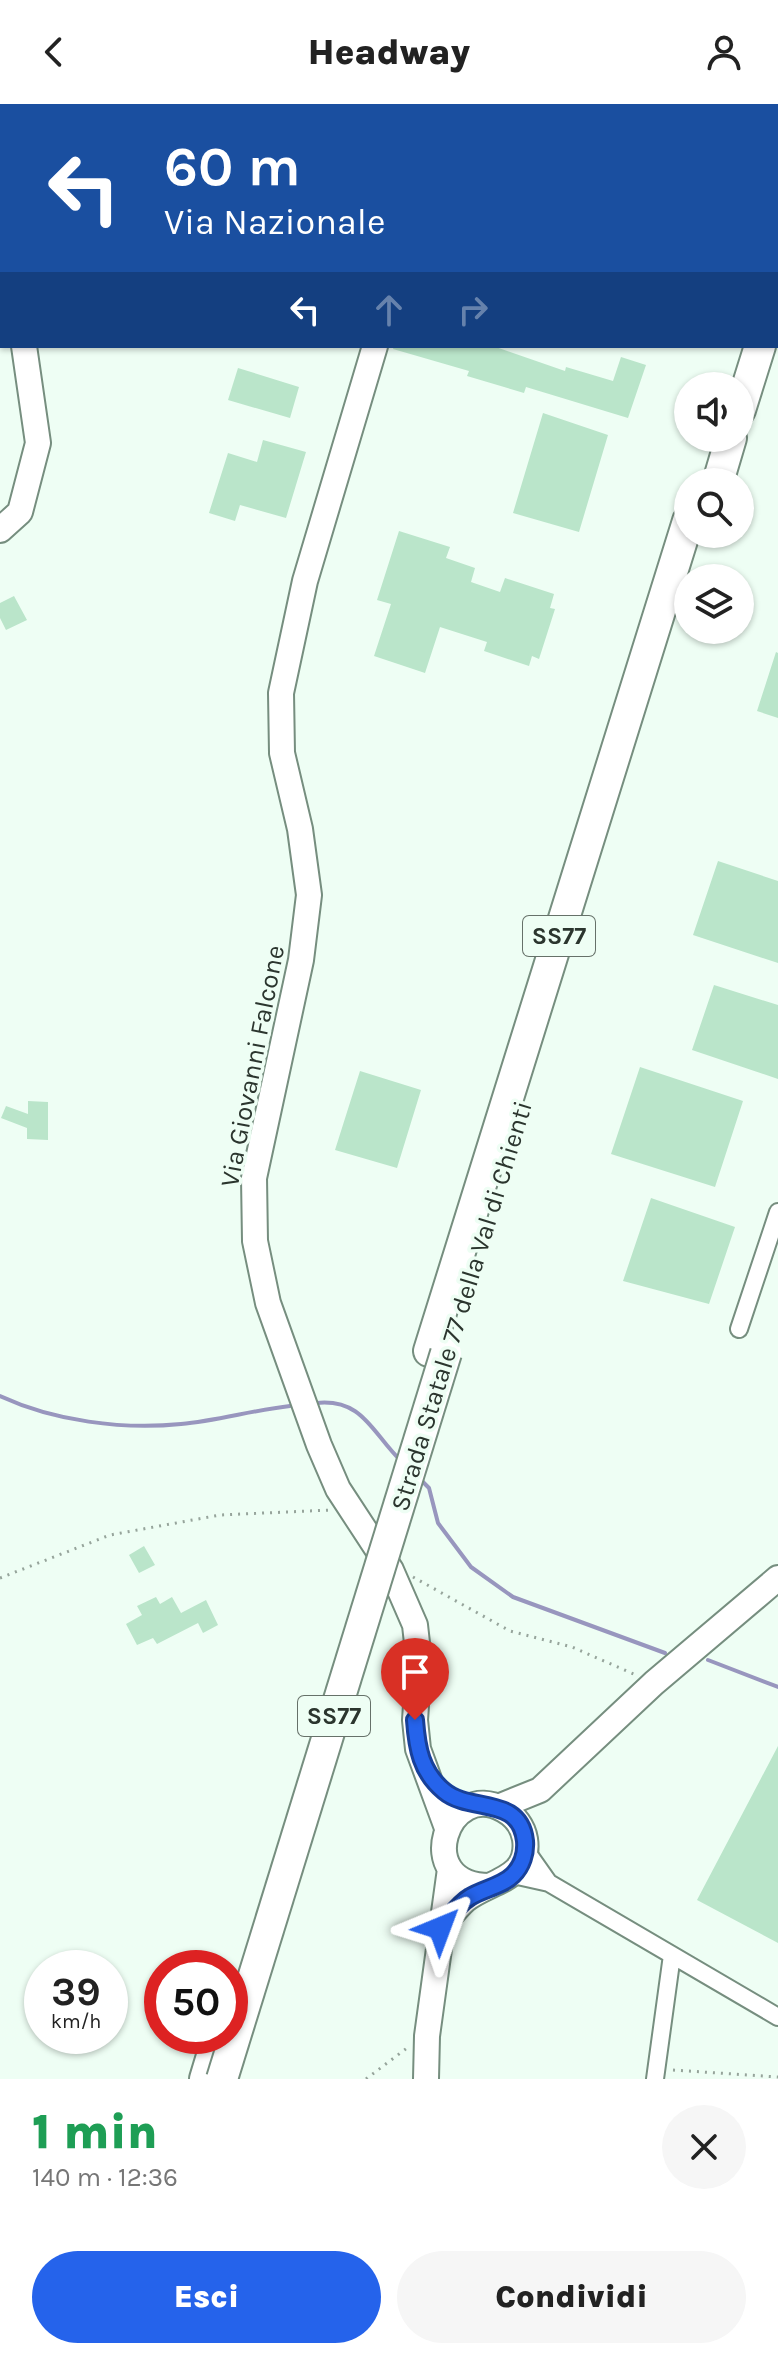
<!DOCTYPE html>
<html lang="it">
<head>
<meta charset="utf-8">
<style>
	:root { --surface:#fff; --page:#f6f6f6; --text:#222; --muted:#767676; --accent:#2563eb }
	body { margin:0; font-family:Karla,sans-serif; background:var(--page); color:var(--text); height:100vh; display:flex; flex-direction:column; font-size:30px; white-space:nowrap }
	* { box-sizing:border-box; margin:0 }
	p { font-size:26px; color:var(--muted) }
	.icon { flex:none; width:44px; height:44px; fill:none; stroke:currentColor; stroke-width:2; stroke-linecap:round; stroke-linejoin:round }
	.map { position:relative; height:1975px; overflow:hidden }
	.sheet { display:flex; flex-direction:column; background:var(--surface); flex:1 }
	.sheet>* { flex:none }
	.top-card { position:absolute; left:0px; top:0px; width:778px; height:244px; box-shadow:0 2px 6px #0004; background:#1a4fa0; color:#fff; overflow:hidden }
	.controls { position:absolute; left:674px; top:268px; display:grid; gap:16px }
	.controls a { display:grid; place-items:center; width:80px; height:80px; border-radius:50%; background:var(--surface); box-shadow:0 2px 6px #0004; font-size:40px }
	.speed { position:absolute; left:24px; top:1846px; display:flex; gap:16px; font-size:40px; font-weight:700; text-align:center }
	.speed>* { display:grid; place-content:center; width:104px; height:104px; border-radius:50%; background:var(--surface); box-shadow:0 2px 6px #0004; line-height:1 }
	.speed small { font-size:20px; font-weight:400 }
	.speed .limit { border:12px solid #d22; background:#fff; color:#111 }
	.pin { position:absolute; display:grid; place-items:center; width:68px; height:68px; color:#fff; margin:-82px -34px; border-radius:50% 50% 50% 0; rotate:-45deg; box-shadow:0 0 8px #0007 }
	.pin .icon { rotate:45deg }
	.me { position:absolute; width:88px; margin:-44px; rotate:44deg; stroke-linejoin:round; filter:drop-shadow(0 0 6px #0008) }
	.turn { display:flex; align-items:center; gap:28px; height:168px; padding:0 32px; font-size:36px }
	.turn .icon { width:104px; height:104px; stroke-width:2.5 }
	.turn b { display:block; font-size:56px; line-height:68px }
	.lanes { display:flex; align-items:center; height:76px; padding:0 32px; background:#0003; justify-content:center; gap:40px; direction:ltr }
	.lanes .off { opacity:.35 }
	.round { display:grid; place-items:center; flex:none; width:84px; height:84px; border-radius:42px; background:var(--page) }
	.summary { display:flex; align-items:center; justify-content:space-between; height:136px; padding:0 32px }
	h1 { font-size:48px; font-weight:800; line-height:60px; color:#1e9e55 }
	.primary-button { display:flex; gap:16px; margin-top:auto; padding:16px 32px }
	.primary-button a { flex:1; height:92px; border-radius:48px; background:var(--accent); color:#fff; font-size:32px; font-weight:800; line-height:92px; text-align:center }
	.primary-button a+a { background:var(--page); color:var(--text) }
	header { display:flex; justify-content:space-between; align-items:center; height:104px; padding:0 32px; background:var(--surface); font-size:36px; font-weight:800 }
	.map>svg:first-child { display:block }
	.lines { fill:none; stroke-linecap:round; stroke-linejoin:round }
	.stream { stroke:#9896be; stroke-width:4 }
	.building { fill:#bae5ca }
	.street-casing { stroke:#768e7f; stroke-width:20 }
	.secondary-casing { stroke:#768e7f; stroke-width:28 }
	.highway-casing { stroke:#768e7f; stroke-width:34 }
	.path { stroke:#96a49b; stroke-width:3; stroke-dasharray:2 6; stroke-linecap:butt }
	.street { stroke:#fff; stroke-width:16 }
	.secondary { stroke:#fff; stroke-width:24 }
	.highway { stroke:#fff; stroke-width:30 }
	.highway-bridge-casing { stroke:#768e7f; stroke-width:34; stroke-linecap:butt }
	.highway-bridge { stroke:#fff; stroke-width:30 }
	.route-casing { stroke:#184099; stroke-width:20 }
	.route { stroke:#2563eb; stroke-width:14 }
	.labels { text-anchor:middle; stroke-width:7; stroke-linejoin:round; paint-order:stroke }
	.shield { fill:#eefef4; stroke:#667169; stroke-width:2 }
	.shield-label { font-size:24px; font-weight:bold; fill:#2b352e }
	.street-label { font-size:26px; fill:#2b352e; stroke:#eefef4 }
</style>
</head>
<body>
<header><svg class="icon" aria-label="back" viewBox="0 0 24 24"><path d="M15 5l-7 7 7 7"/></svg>Headway<svg class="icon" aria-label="person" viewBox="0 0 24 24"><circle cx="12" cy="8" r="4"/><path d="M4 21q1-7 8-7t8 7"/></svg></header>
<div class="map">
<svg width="778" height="1975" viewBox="0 0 778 1975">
	<rect width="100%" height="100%" fill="#eefef4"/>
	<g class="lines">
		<path class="stream" d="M0,1292C54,1317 122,1326 181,1320C217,1317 253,1306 290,1302
			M316,1299C363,1294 372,1329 401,1357
			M419,1374L429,1384L438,1419L471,1463L513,1493L665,1549
			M708,1556L778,1583"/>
	</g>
	<path class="building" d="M394,242H493L565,267L566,263L613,277L621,253L646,261L628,314L526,283L524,289L467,272L469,267L393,245Z
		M238,264L299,283L290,314L228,296Z
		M543,309L608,331L579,428L513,409Z
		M263,336L306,348L286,414L240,401L235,417L209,409L228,349L257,358Z
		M399,427L450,443L446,454L475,464L471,478L500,488L505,474L554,490L550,504L555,505L539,555L532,552L529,562L484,547L487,538L440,523L425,569L374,552L391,500L377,496Z
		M14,492L27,516L6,526L0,514V499Z
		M776,548L778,549V614L757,607Z
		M718,757L778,777V859L693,831Z
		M714,881L778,901V975L692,946Z
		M640,963L743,997L715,1083L611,1050Z
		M360,967L421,986L397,1064L335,1046Z
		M28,997L48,998V1036L27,1035V1024L1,1014L6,1002L28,1010Z
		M651,1094L735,1123L709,1200L623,1177Z
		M144,1442L155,1461L139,1469L129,1451Z
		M156,1493L160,1500L172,1493L181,1509L206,1496L218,1521L203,1529L198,1519L157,1540L153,1534L137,1541L126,1520L142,1511L137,1502Z
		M778,1642V1839L697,1796Z"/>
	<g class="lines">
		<g class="street-casing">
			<path id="street" d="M739,1225L778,1108
				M513,1771L549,1779L525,1745
				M549,1779L778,1913
				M655,1975L672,1851"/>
		</g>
		<g class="secondary-casing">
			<path id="secondary" d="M446,2V0
				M0,154L2,158
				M375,242L305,477L281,589L282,649L300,725L309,791L301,856L254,1074L255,1137L268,1199L319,1341L338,1385L391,1466L415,1521L419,1557L415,1616L418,1645L447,1724
				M0,426L20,408L38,339L24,242
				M498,1703L540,1686L654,1579L778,1474
				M440,1824C448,1815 456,1804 465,1796C488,1777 531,1776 525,1735C523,1723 515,1712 504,1706C448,1673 410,1781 489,1782
				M426,1975L427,1932L450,1765"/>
		</g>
		<g class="highway-casing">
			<path id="highway" d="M776,134L778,127
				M776,190L778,184
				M740,306L760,242
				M718,378L731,334
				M429,1247L688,417
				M205,1975L218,1932"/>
		</g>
		<path class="path" d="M413,1473L510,1527L572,1543L636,1571
			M0,1474L110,1431L220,1411L331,1406
			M673,1966L778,1973
			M366,1975L407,1944"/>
		<use href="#street" class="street"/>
		<use href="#secondary" class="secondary"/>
		<use href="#highway" class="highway"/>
		<g class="highway-bridge-casing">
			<path id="highway-bridge" d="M222,1975L446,1249"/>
		</g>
		<use href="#highway-bridge" class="highway-bridge"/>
	</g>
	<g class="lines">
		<g class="route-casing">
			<path id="route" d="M415,1616C417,1644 421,1668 444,1687C470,1709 520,1691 525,1737C526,1749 522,1762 513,1771C502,1782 483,1785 470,1793C458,1800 449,1814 440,1824"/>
		</g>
		<use href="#route" class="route"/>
	</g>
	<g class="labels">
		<g class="shield">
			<rect x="523" y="812" width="72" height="40" rx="6"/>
			<rect x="298" y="1592" width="72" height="40" rx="6"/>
		</g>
		<g class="shield-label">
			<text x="559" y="840">SS77</text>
			<text x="334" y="1620">SS77</text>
		</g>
		<g class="street-label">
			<text transform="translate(252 962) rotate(-79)" y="9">Via Giovanni Falcone</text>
			<text transform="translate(461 1202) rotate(-73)" y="9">Strada Statale 77 della Val di Chienti</text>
		</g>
	</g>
</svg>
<div class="controls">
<a><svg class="icon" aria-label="sound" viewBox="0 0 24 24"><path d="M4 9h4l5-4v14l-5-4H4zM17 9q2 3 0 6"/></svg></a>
<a><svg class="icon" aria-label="search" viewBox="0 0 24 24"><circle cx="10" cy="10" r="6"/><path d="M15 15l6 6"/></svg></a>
<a><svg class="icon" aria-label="layers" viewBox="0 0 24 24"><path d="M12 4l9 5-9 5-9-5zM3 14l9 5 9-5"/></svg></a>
</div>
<div class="speed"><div>39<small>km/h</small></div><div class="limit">50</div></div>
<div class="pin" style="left:415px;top:1616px;background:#d93025"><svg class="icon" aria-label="arrive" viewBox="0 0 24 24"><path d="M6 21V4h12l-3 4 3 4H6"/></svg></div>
<svg class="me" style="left:440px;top:1824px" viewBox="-20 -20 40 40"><path d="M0-17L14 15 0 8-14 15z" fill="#2563eb" stroke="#fff" stroke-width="4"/></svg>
<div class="top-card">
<div class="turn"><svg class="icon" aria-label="left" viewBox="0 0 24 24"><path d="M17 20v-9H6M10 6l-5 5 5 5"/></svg><div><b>60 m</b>Via Nazionale</div></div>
<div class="lanes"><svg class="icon" aria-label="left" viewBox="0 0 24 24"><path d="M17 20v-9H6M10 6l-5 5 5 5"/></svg><svg class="icon off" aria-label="ahead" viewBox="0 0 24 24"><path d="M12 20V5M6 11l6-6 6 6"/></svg><svg class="icon off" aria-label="right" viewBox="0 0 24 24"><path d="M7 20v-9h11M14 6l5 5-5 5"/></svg></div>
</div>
</div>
<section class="sheet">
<div class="summary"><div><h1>1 min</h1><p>140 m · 12:36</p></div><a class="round"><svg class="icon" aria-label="close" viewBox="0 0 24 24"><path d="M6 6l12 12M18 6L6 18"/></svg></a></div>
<div class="primary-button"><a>Esci</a><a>Condividi</a></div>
</section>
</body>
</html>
